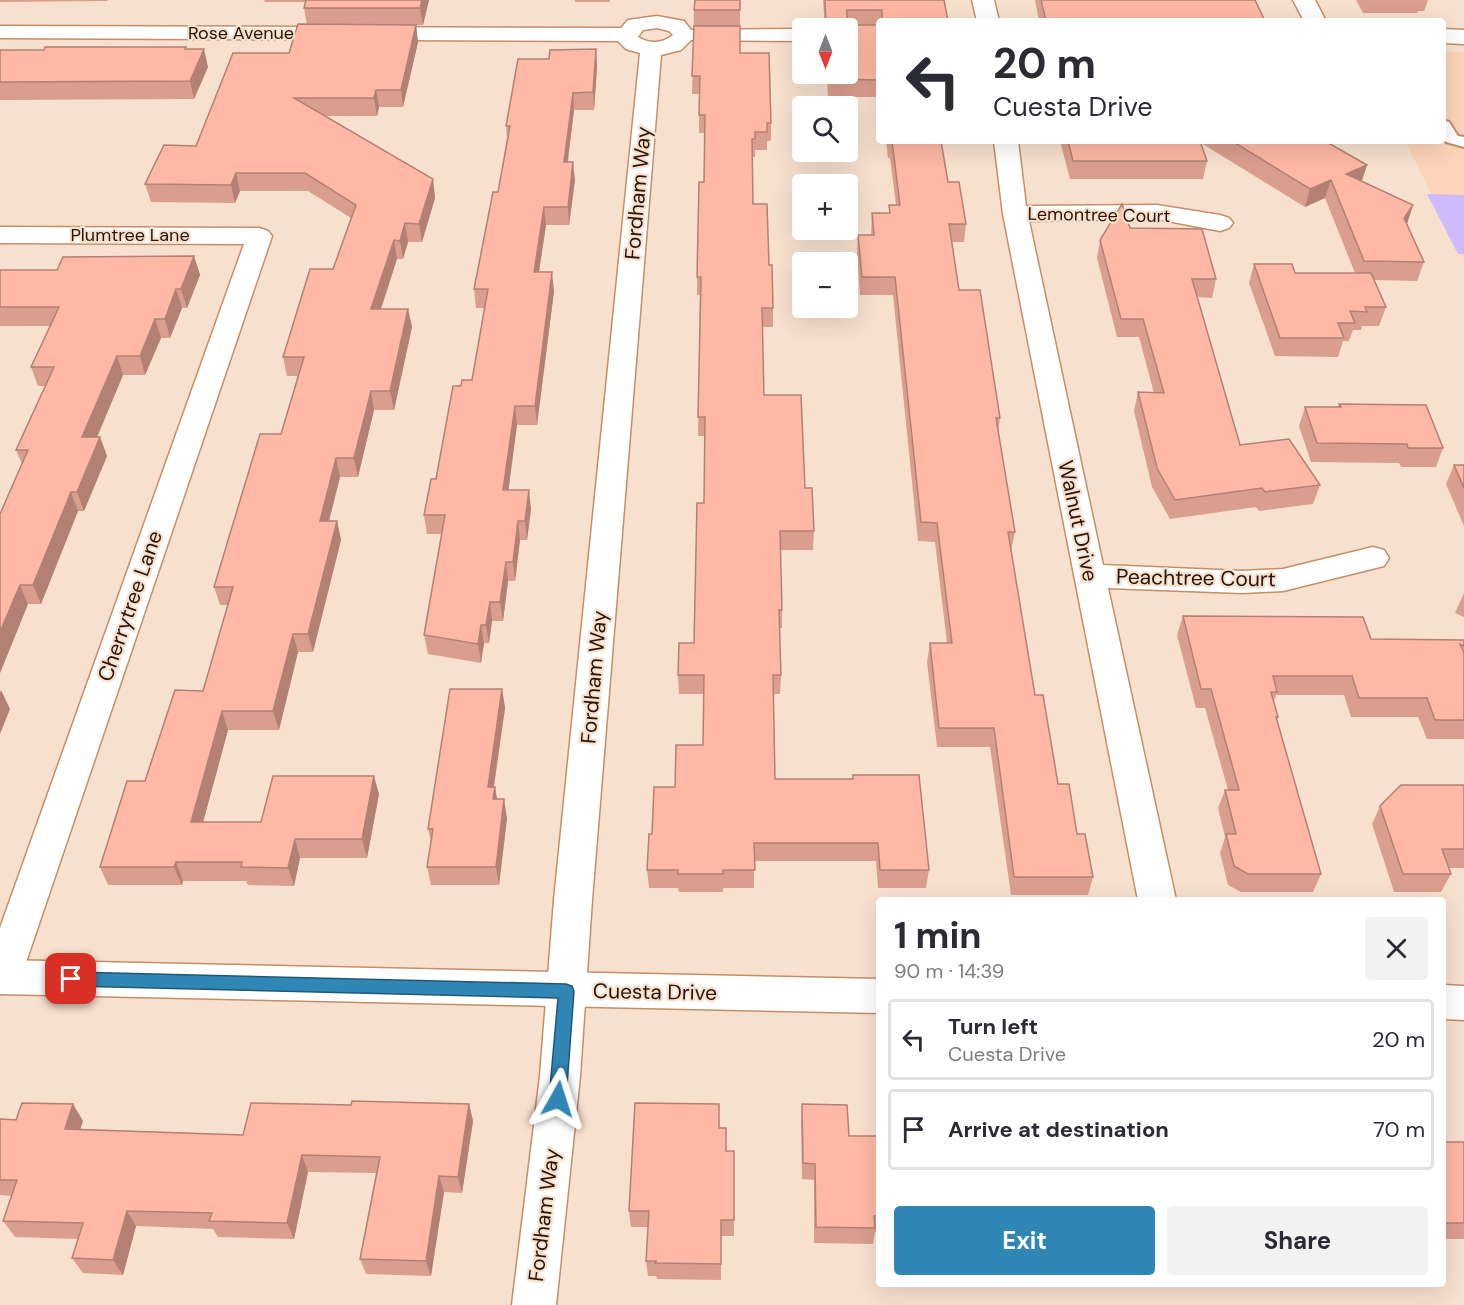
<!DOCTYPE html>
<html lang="en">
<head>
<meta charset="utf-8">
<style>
	:root { --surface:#fff; --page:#f2f2f3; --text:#2b2b33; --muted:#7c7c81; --line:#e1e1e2; --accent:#3087b5 }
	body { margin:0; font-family:"DM Sans",sans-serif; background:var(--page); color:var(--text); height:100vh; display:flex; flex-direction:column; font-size:22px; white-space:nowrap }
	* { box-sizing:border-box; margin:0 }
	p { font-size:20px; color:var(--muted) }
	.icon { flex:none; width:33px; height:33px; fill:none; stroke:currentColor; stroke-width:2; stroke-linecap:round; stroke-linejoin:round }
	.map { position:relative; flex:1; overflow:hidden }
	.sheet { position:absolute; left:876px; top:897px; width:570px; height:390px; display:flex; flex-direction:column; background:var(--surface); border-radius:6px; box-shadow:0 6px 24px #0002 }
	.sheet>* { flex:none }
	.banner { position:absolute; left:876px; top:18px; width:570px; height:126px; border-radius:6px; box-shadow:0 6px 24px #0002; background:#fff; color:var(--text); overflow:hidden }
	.needle { width:39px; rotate:180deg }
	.fabs { position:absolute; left:792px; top:18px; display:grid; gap:12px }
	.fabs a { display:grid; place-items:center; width:66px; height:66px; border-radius:6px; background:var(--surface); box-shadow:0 6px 24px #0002; font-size:30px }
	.pin { position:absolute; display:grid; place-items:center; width:51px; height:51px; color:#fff; margin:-26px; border-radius:12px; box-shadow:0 3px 9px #0006 }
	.me { position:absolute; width:66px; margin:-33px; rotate:6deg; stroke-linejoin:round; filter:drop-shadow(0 0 4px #0008) }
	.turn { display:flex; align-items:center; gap:21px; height:126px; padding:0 18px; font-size:27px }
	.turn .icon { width:78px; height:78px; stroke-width:2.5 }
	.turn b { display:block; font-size:42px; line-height:51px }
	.round { display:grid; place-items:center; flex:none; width:63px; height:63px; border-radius:6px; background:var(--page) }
	.head { display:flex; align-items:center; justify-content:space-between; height:102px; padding:0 18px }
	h1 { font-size:36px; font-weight:700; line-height:45px }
	.primary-button { display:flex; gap:12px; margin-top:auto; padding:12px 18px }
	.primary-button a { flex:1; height:69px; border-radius:6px; background:var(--accent); color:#fff; font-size:24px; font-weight:700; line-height:69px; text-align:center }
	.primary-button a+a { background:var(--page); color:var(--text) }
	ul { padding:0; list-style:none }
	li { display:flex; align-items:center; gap:18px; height:81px; margin:0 12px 9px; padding:0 6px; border:3px solid var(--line); border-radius:6px }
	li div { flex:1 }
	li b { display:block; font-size:22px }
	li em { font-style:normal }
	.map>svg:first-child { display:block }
	.built { fill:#fcd4b9 }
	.green { fill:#cdbbfd }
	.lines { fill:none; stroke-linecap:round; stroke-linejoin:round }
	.service-casing { stroke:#c58e66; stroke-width:4 }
	.minor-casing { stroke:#c58e66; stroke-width:3 }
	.tertiary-casing { stroke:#c58e66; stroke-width:3 }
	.service { fill:#fff; fill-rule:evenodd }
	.minor { fill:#fff; fill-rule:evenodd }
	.tertiary { fill:#fff; fill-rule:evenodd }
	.wall { fill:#da9e8e }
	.shaded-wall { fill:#b28174 }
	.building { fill:#feb8a5; stroke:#b28174; stroke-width:1.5 }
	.route { fill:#3087b5; stroke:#1f5876; stroke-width:1.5 }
	.labels { text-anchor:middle; stroke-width:4.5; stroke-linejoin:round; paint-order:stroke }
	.far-street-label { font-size:18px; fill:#2a1506; stroke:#f8e0cf }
	.street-label { font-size:21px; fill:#2a1506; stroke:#f8e0cf }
</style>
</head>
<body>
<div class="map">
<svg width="1464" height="1305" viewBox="0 0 1464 1305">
	<rect width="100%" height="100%" fill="#f8e0cf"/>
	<path class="built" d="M1443,52H1464V259L1405,141H1443Z"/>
	<path class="green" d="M1427,194L1464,195V254H1458Z"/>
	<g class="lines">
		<g class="service-casing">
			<path id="service" d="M1443,120L1449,122L1458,136L1464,137V147L1446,142L1443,137Z"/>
		</g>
		<g class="minor-casing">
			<path id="minor" d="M972,0H994L999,21H977Z
				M1293,0H1315L1326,21H1304Z
				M657,16L684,21L691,30L802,29V41L691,40L681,50L661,55L592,900L580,1076L556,1305H512L540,1076L554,900L640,53L626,49L618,41L0,38V26L621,28L628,20ZM657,28L669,31L673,35C662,44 650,44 638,37L643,30Z
				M1443,29L1464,30V44L1443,43Z
				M994,141H1018L1026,206L1157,205L1220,215L1229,218L1233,223L1229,228L1220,231L1157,219L1029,221L1103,565L1242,571L1283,569L1373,547L1384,550L1389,558L1384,566L1283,591L1242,593L1108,588L1176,900H1138L1003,214Z
				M0,227L259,228L268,231L272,236L21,977L16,989L2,994L0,993V928L244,244L0,243Z"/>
		</g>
		<g class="tertiary-casing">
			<path id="tertiary" d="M0,960L879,979V1013L0,994Z
				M1443,985L1464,986V1020L1443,1019Z"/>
		</g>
		<use href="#service" class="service"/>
		<use href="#minor" class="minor"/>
		<use href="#tertiary" class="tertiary"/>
	</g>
	<path class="wall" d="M0,0H108L107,1L0,2Z
		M264,0H429L423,25H416L418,42L403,107H379L377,116H324L433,179L435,198L422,242H408L403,259H397L381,309H408L412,327L394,410H374L358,477H340L329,521H337L341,540L313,652H298L279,730H228L203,822H261L379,794L367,858H300L294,886L248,885L246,881H183L182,885H108L100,867L145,781L203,691L228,605H220L214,587L281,434L298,376H287L283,357L333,269L351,218L308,191H240L235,203L151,202L145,184L196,146L289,53L307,25L304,8L306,2H265Z
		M538,0H610V2H575V0Z
		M740,0V53L771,123V141H767V150H755V157H752L753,204L769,265L773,308V327H762L764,395L805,488L814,531L813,550H780L782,610V628H779L781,675L780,694H773L775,779H853V775L929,870L926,888H878L876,861H754V888H723V892H679L678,888H649L647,870L652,834L675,787L703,745L704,694H679L678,675L694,643L704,503L705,436H698L700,295H697V277L704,182L705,133H699V94H692L694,10Z
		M823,0H944L948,21H879V121L876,97H828L827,74H848V28H825Z
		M1035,0H1255L1265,21H1039Z
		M1356,0H1428L1424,11H1418L1417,13H1363Z
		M186,47V49L208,67L194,99L0,100V50H44Z
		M596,49L597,67L594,110H574L568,162L575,180L569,225H546L539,272L554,291L537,425H517L508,490L531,509L527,540H520L515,581H508L503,621H492L489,643H484L481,663L428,654L424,635L442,534H427L424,515L436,479L461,386L472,380L484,308H476L474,289L498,192L507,140L506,126L549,59Z
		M886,141H941L948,182L966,224L964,242H952L959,290L1000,418L998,432L1015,532L1011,551L1035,695L1058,784L1093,877L1088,895H1011L990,747H937L927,662L930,643H947L935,542L918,541L893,295H860L857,254L858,235H871L872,213H889V205H896L890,158H888Z
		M1060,141H1325L1367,165L1362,181L1413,205L1407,223L1424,262L1417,281L1374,280L1386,307L1379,326H1362L1361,330H1353L1349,341H1343L1338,357L1275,356L1249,283L1254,264L1295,273H1355L1325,198L1305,207L1201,143L1207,161L1203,179H1070Z
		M1130,228L1216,279L1212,298L1197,297L1240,445L1320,485L1313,504L1259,511L1256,507L1170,519L1152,487L1134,411L1138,392L1154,393L1139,337H1117L1097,258L1100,240Z
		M194,256L200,275L187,308H182L170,338H161L145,375H123L97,437H100L107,456L84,511H78L41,604H28L0,673V514L22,464L16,450L45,386H38L31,367L50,326H0V270H57Z
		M1339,404L1443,448L1436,467H1401L1399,463L1311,462L1299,426L1305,407H1338Z
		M1454,465H1464V526L1446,484Z
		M1464,593V617L1455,613Z
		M1183,616L1371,639L1464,640V739H1427L1418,717H1351L1344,695H1276L1274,701L1278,717L1277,722L1321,874L1313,892H1241L1228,885L1220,853L1225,837L1218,808L1225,790H1228L1205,708H1196L1177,635Z
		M502,689L505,708L494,787H495L497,799L507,818L499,885H431L427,867L431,842L428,829Z
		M1464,785V868H1449L1451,874L1441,892H1394L1372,824L1380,806Z
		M469,1104L473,1121L462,1193L444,1192L431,1276L366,1274L360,1259L376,1173L308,1172L294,1239L218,1237L213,1229L136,1226L123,1275L83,1273L72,1258L78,1239L15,1237L3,1221L12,1196L0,1195V1119L83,1121L80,1129L243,1135L351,1105Z
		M802,1104L849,1136H879V1232H875L873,1244L814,1243V1180L802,1179L801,1121Z
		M719,1128L727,1151H734V1236H721V1280L657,1279L656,1276H648L646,1261L648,1227H631L629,1211Z
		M1443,1142H1464V1239H1443Z"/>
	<path class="shaded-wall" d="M422,0H429L423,25L420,8Z
		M416,25L418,42L403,107L401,90Z
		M204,49L208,67L194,99L190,81Z
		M596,49L597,67L594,110L593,92Z
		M376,90L379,107L377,116L374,98Z
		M573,93L574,110L565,180L564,162Z
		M573,162L575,180L569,225L568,207Z
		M1367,165L1361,183L1346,174Z
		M236,173L240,191L235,203L231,185Z
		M433,179L435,198L422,242L419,224Z
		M1331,180L1325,198L1305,207L1310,189Z
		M1413,205L1407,224L1404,218Z
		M544,207L546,225L536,291L534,272Z
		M405,223L408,242L403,259L400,241Z
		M394,240L397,259L375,327L371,309Z
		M194,256L200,275L187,308L181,289Z
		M552,272L554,291L537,425L535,406Z
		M176,289L182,308L170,338L165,319Z
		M408,309L412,327L394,410L390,391Z
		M155,319L161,338L145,375L140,356Z
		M117,356L123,375L89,456L82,437Z
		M371,391L374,410L358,477L354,458Z
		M515,406L517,425L506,509L503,490Z
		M100,437L107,456L84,511L77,492Z
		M336,458L340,477L324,540L320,521Z
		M529,490L531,509L527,540L525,521Z
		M71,492L78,511L41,604L33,585Z
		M337,521L341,540L313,652L308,634Z
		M518,521L520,540L515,581L513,562Z
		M506,562L508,581L503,621L500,602Z
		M20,585L28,604L0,673V632Z
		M490,602L492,621L489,643L486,625Z
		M481,625L484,643L481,663L478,644Z
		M293,634L298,652L279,730L273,711Z
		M502,689L505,708L491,805L488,787Z
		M1,690L10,709L0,734V693Z
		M222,711L228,730L198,841L191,822Z
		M374,776L379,794L367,858L362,839Z
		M495,787L498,805L493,799Z
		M504,799L507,818L499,885L496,867Z
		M295,839L300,858L294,886L288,868Z
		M176,862L183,881L182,885L174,867Z
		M73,1104L83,1121L75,1145L65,1129Z
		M469,1104L473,1121L462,1193L458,1177Z
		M302,1155L308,1172L294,1239L287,1223Z
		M439,1176L444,1192L431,1276L426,1261Z
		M127,1211L136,1226L123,1275L113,1260Z"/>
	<path class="building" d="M306,0H422L420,8H304Z
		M695,0H740V10H694Z
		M825,0H944L948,21H882V10H847V25H879V93L877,80L828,79V74H848V28H826Z
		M1041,0H1255L1265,21H1046Z
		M298,24L416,25L401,90H376L374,98H294L433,179L419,224L405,223L400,241L394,240L371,309H408L390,391H371L354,458H336L320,521H337L308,634H293L273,711H222L191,822H261L273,776H374L362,839H295L288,868L241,867L242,862H176L174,867H100L127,781H145L175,690L203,691L233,587H214L260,434H281L304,357H283L310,269H333L356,205L305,173H236L231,185L145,184L164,145L196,146L233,53H289Z
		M694,26H740V53H769L771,123H767V132H755V139H752L753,204H767L769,265H772L773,308H762L764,395H801L805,488H812L814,531H780L782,610H779L781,675H773L775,779H853V775H919L929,870H880L878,843H754L755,870H723V874H678V870H647L649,834H652L654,787H675L676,745H703L704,675H678L679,643H694L697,503H704L705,417H698L701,277H697L699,182H704L705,115H699L700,76H692Z
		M45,47H186L185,49H204L190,81L0,82V50H44Z
		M596,49L593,92L573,93L564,162H573L568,207H544L534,272H552L535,406H515L503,490H529L525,521H518L513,562H506L500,602H490L486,625H481L478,644L424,635L445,515H424L431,479H436L453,386H461L462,380H472L488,289H474L493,192H498L510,126H506L518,59H549L550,50Z
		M892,141H941L948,182H959L966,224H949L959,290H980L1000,418H996L1015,532H1008L1035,695H1043L1058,784H1069L1077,834H1085L1093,877H1014L994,728H939L930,643H952L937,523L921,522L895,277H862L858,235H874L872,213H890L889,205H900Z
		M1068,141H1200L1207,161H1073Z
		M1232,141H1325L1367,165L1346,174L1413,205L1404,218L1424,262L1364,261L1331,180L1310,189Z
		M1122,204L1130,228L1202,229L1216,279H1192L1240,445L1289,439L1320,485L1265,492L1262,488L1175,500L1157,468L1138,392L1164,393L1143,319H1121L1100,240Z
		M194,256L181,289H176L165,319H155L140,356H117L82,437H100L77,492H71L33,585H20L0,632V514L28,450H16L54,367H31L59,307H0V270H57L63,257Z
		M1254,264H1292L1295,273H1371L1386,307H1365L1367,312L1350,311L1355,323H1338L1344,338H1280Z
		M1339,404L1426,405L1443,448H1408L1407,444L1317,443L1305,407H1341Z
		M1454,465H1464V488Z
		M1183,616L1363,617L1371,639L1464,640V646L1460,644L1464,653V720H1435L1427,698H1359L1352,676H1273L1277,692H1271L1278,717H1276L1321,874H1248L1234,866L1226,834H1236L1225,790H1239L1211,689H1201Z
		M450,689H502L488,787H495L493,799H504L496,867H427L433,829H428Z
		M1401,785H1464V849H1442L1451,874H1403L1380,806Z
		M352,1101L469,1104L458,1177L439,1176L426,1261L360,1259L380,1157L302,1155L287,1223L209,1221L212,1213L127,1211L113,1260L72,1258L83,1223L3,1221L17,1180H0V1119L16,1120L22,1103L73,1104L65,1129L243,1135L251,1103L351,1105Z
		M635,1103L719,1104V1128H726V1151H734V1220H721V1264L655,1263L656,1261H646L649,1211H629Z
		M802,1104L847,1105L849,1136H879V1216H874L875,1228L816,1227L815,1164L803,1163Z
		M1443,1142H1464V1223H1443Z"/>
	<path class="route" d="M71,972L566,984L572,986L574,991L566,1099L564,1104L558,1107L552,1104L549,1099L558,998L71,986L66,984L63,979L66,974Z"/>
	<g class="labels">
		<g class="far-street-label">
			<text x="241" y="39">Rose Avenue</text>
			<text transform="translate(1099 215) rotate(1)" y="6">Lemontree Court</text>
			<text x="130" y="241">Plumtree Lane</text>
		</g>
		<g class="street-label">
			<text transform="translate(638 193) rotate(-85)" y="7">Fordham Way</text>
			<text transform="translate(1078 521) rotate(78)" y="7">Walnut Drive</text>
			<text transform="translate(1196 578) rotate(1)" y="7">Peachtree Court</text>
			<text transform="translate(130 606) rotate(-71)" y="7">Cherrytree Lane</text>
			<text transform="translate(594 677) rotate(-85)" y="7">Fordham Way</text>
			<text transform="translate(655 992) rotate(1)" y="7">Cuesta Drive</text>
			<text transform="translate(544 1215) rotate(-83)" y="7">Fordham Way</text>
		</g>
	</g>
</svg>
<div class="fabs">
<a><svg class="needle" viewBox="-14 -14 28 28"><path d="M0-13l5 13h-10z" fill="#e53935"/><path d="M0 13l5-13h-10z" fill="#7c7c81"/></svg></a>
<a><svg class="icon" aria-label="search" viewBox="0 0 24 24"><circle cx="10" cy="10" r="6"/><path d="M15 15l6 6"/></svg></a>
<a>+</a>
<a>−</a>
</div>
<div class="pin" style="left:71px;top:979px;background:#d93025"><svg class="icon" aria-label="arrive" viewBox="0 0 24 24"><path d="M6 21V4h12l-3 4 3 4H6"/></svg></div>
<svg class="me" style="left:558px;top:1099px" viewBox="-20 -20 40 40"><path d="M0-17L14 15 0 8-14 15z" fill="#3087b5" stroke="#fff" stroke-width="4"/></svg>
<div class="banner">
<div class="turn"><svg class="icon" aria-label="left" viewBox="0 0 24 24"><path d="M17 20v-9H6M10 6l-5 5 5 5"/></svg><div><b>20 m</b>Cuesta Drive</div></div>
</div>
<section class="sheet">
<div class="head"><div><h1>1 min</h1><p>90 m · 14:39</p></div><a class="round"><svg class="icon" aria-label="close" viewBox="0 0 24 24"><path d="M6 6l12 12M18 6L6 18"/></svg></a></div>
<ul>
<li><svg class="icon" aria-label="left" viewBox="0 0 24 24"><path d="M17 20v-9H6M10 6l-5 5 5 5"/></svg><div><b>Turn left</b><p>Cuesta Drive</p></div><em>20 m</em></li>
<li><svg class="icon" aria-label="arrive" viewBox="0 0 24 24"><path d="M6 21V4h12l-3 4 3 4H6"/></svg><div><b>Arrive at destination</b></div><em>70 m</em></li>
</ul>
<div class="primary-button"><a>Exit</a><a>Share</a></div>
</section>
</div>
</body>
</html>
